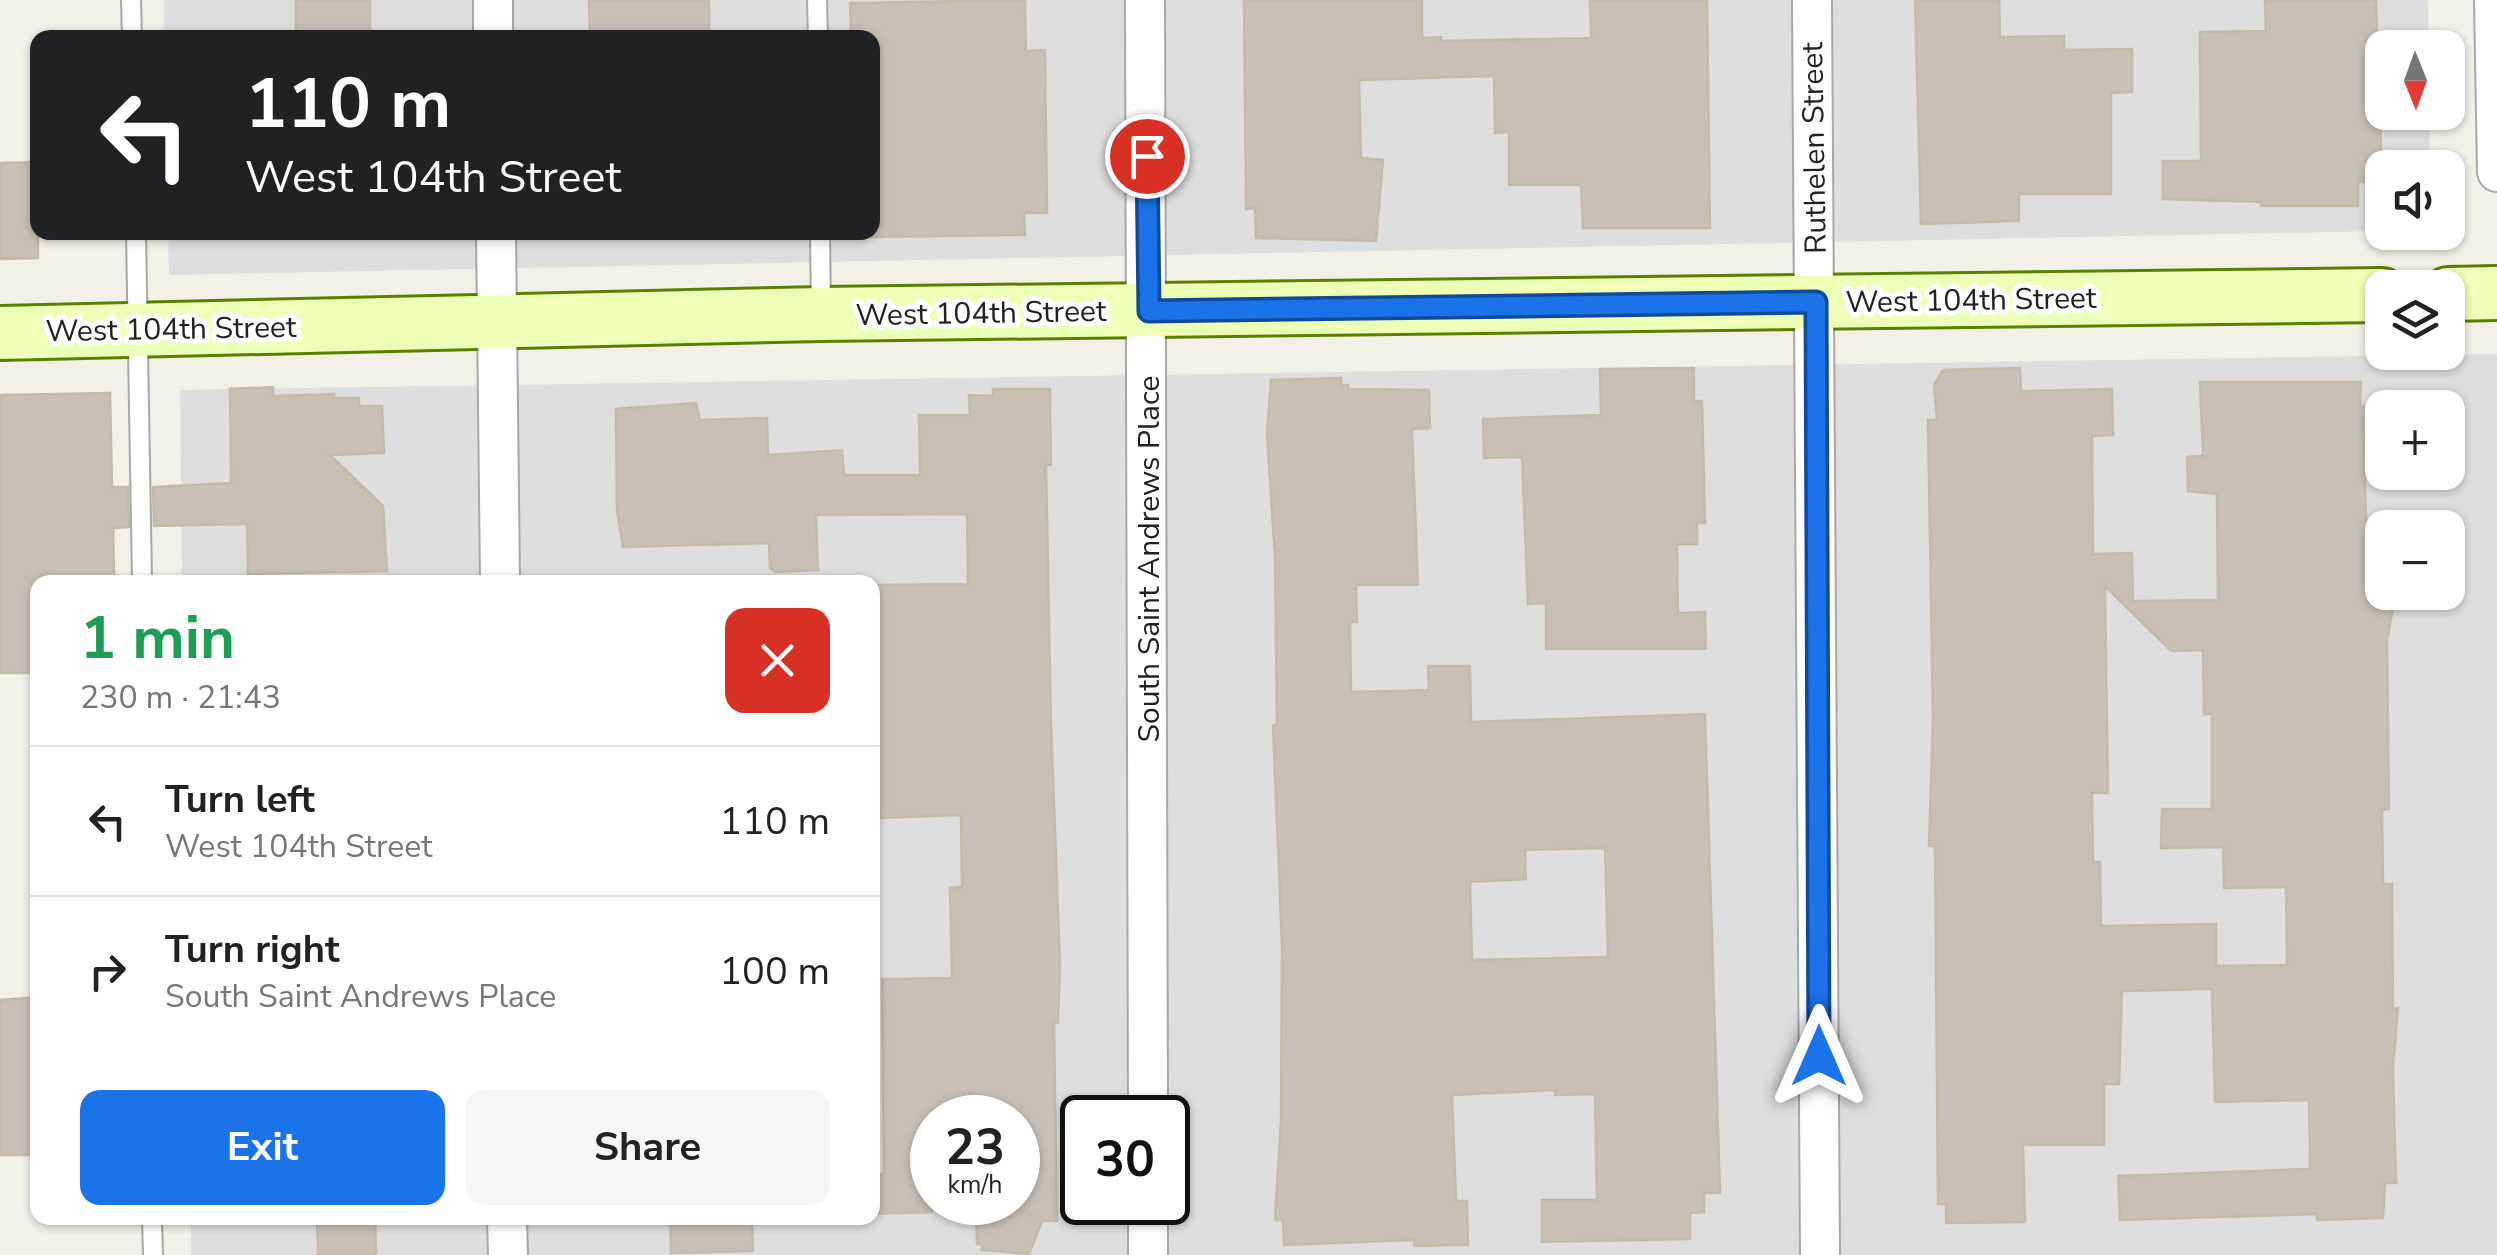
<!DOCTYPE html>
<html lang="en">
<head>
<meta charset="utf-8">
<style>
	:root { --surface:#fff; --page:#f6f6f6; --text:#222; --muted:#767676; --line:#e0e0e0; --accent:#1a73e8 }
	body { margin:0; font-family:"Nunito Sans",sans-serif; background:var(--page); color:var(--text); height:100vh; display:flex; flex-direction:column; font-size:38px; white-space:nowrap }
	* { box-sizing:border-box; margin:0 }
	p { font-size:32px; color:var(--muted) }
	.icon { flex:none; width:55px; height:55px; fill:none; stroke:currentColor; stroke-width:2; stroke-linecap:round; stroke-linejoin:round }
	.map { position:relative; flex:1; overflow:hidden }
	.sheet { position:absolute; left:30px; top:575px; width:850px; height:650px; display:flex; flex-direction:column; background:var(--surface); border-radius:20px; box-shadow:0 2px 8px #0004 }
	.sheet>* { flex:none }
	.top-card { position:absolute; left:30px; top:30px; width:850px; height:210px; border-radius:20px; box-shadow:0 2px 8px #0004; background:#202124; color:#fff; overflow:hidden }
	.needle { width:65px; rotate:179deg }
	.controls { position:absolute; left:2365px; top:30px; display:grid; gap:20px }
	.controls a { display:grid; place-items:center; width:100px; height:100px; border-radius:20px; background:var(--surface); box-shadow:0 2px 8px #0004; font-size:50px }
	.speed { position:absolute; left:910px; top:1095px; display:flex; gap:20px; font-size:50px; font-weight:700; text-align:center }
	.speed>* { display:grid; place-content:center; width:130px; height:130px; border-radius:50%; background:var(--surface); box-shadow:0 2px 8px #0004; line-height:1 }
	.speed small { font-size:25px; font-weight:400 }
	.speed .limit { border:5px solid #111; border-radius:15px; background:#fff; color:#111 }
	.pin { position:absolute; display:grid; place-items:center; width:85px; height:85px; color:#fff; margin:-42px; border:5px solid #fff; border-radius:50%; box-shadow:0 2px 10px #0007 }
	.me { position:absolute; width:110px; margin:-55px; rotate:0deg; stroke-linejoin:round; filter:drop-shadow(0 0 8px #0008) }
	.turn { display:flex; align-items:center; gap:35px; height:210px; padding:0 50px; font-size:45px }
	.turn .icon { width:130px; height:130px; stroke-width:2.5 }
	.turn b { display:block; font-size:70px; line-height:85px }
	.round { display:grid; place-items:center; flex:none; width:105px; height:105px; border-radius:20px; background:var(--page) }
	.head { display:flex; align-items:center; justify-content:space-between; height:170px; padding:0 50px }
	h1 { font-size:60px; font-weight:700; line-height:75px; color:#1e9e55 }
	.action { display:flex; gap:20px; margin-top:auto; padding:20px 50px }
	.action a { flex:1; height:115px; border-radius:20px; background:var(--accent); color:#fff; font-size:40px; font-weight:700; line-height:115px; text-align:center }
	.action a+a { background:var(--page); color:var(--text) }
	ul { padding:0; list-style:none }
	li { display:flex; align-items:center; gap:30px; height:150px; padding:0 50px; border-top:2px solid var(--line) }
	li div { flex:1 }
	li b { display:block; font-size:38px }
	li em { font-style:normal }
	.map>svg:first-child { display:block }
	.residential { fill:#dfdede; fill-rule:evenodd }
	.building { fill:#c8c0b6; stroke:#c5baa8; stroke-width:2.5; fill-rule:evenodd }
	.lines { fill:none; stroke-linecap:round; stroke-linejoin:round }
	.lane-casing { stroke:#a8a8a8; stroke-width:22 }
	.street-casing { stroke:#a8a8a8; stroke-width:42 }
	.secondary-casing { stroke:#5a8000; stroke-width:58 }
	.lane { stroke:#fff; stroke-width:18 }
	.street { stroke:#fff; stroke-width:38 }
	.secondary { stroke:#eeffb8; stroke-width:52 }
	.route-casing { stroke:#114b97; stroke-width:25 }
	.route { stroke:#1a73e8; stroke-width:18 }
	.labels { text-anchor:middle; stroke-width:10; stroke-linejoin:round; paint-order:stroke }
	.street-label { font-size:30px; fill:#212121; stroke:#fff }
</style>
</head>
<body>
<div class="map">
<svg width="2497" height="1255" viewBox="0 0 2497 1255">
	<rect width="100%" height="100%" fill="#f2f0e7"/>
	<path class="residential" d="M164,0H2428L2429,47L2382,48V112L2429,113L2430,167L2382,168V231L169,275L168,233L872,232V38L164,37Z
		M2497,354V1255H191V1218H872V582H182L180,390ZM2382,408H2448V472H2382ZM2382,528H2448V592H2382ZM932,1118H1018V1202H932ZM1082,1118H1168V1202H1082Z"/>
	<path class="building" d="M296,0H370V38H296Z
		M589,0H709V38H590Z
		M1025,0L1026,51L1045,50L1047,213H1024L1025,235L872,237V38H851L850,3Z
		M1244,0H1422V38L1441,37V41L1591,38L1590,0H1707L1710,228H1583L1581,185H1509V132L1495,133L1494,76L1359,80L1361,158L1383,160L1376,241L1256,238L1255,208L1246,209Z
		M1915,0H1999L2000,37L2064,36V50L2132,49V92L2111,93V194H2019V221L1921,224Z
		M2265,0H2376L2382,182H2358V206H2261V202L2163,199V161H2201L2200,32L2266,31Z
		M38,162V258L0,259V163Z
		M1694,368V401H1702L1705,523H1697V544H1677L1678,613L1705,612L1706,649H1546V603L1528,604L1522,457L1484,458L1483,419L1601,415L1600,369Z
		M2020,368L2021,391L2112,389L2113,435L2092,436L2093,554L2132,553L2133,601L2218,600L2217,494L2188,491L2187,457L2203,456L2200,382H2361L2360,406H2382V444H2364L2366,520H2388V528H2382V592H2388L2393,606L2387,642L2389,809L2382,810L2383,884H2392L2393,1009L2398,1008L2393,1070L2396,1183H2385L2383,1218L2317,1220V1214L2120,1220L2118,1176L2310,1169L2309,1100L2215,1102L2212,989L2122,991L2119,1084H2104V1145H2023L2025,1222L1946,1223V1204H1938L1935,846H1929L1933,720L1928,420H1937L1934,385L1943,370ZM2105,586L2171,651L2203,650L2204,714H2212V809H2162L2161,848L2223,847L2224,888L2286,887L2287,965L2216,966V924L2101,926L2100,862H2093L2092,793H2108Z
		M1341,378V385H1348V389L1429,390L1430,428L1412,429L1418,585H1356L1357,622H1350L1351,692L1429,690L1428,666H1470L1471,722L1705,714L1720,1193H1704V1212L1690,1213V1239L1542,1242V1200H1597L1595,1094L1555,1095V1090L1452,1095L1456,1201H1467L1468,1245L1414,1246V1240L1284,1245L1283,1220H1275L1281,1120L1282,946L1273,726L1277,723L1275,559L1267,434L1271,380ZM1605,848L1608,957L1472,960L1470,882L1526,879L1525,850Z
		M273,387V396L334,394V398H359V406H382L384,453L330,455L383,506L387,571L248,574L247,524L154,526L153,487L231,483L230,389Z
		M993,389H1050L1051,465H1046L1051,724L1060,965L1058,1023H1054L1057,1221H1042L1029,1254L982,1250V1244H977L976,1202H1018V1118H932V1212L872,1214V1175L884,1174L882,979L952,978L950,888L962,887L961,815L880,818L879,803H872L875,585L968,584L967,514L816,515L818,570L776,572L770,568L769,543L623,547L617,511L616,409L696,403L700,420L767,418L768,455L842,450L844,475H920L919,415H970L969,395L993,396Z
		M110,393L112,487H128L129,527L113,528L114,576L38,577V673H0V395Z
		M38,997V1155H0V1000Z
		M317,1218H375L376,1255H318Z
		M670,1218H752L753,1251L671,1253Z"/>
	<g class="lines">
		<g class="lane-casing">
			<path id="lane" d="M131,0L132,38
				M817,0L818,38
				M136,232L142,582
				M820,232L821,309
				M152,1218L153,1255"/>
		</g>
		<g class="street-casing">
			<path id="street" d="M493,0V38
				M1145,0L1148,1118
				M1812,0L1820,1255
				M2494,0L2497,172
				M496,232L500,582
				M507,1218L508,1255
				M1148,1255V1202"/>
		</g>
		<g class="secondary-casing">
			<path id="secondary" d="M2448,294L2497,293
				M0,333L821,314L2382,295"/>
		</g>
		<use href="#lane" class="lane"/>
		<use href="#street" class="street"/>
		<use href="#secondary" class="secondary"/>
	</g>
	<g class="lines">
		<g class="route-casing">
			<path id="route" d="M1147,156L1149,311L1816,302L1819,1056"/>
		</g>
		<use href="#route" class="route"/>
	</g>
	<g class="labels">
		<g class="street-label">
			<text transform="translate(1814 148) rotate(-91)" y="10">Ruthelen Street</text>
			<text transform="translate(1971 300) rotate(-1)" y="10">West 104th Street</text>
			<text transform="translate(981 313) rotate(-1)" y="10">West 104th Street</text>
			<text transform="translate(171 329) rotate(-1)" y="10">West 104th Street</text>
			<text transform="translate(1149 559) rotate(-90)" y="10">South Saint Andrews Place</text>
		</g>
	</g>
</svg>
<div class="controls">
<a><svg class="needle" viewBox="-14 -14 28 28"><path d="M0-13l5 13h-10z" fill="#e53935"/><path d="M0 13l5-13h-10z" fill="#767676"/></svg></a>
<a><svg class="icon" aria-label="sound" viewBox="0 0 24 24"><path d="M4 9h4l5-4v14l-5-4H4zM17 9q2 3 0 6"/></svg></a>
<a><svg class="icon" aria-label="layers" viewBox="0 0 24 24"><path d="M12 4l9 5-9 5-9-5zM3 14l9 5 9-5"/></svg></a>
<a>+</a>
<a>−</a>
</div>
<div class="speed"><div>23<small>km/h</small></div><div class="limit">30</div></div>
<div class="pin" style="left:1147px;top:156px;background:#d93025"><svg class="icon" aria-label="arrive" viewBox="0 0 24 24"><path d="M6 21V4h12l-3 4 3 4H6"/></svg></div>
<svg class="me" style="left:1819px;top:1056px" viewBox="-20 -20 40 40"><path d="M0-17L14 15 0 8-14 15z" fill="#1a73e8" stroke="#fff" stroke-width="4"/></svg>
<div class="top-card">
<div class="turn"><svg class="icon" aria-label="left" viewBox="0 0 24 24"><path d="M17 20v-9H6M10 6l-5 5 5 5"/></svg><div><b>110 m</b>West 104th Street</div></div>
</div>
<section class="sheet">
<div class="head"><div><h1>1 min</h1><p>230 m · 21:43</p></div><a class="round" style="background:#d93025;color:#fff"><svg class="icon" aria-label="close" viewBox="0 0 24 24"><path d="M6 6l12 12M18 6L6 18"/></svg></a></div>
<ul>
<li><svg class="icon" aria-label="left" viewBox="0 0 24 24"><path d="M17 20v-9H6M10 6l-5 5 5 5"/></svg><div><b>Turn left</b><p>West 104th Street</p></div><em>110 m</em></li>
<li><svg class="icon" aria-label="right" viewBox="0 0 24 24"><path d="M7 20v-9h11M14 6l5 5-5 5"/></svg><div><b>Turn right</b><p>South Saint Andrews Place</p></div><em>100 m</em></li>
</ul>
<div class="action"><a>Exit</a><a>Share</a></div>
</section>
</div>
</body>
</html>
